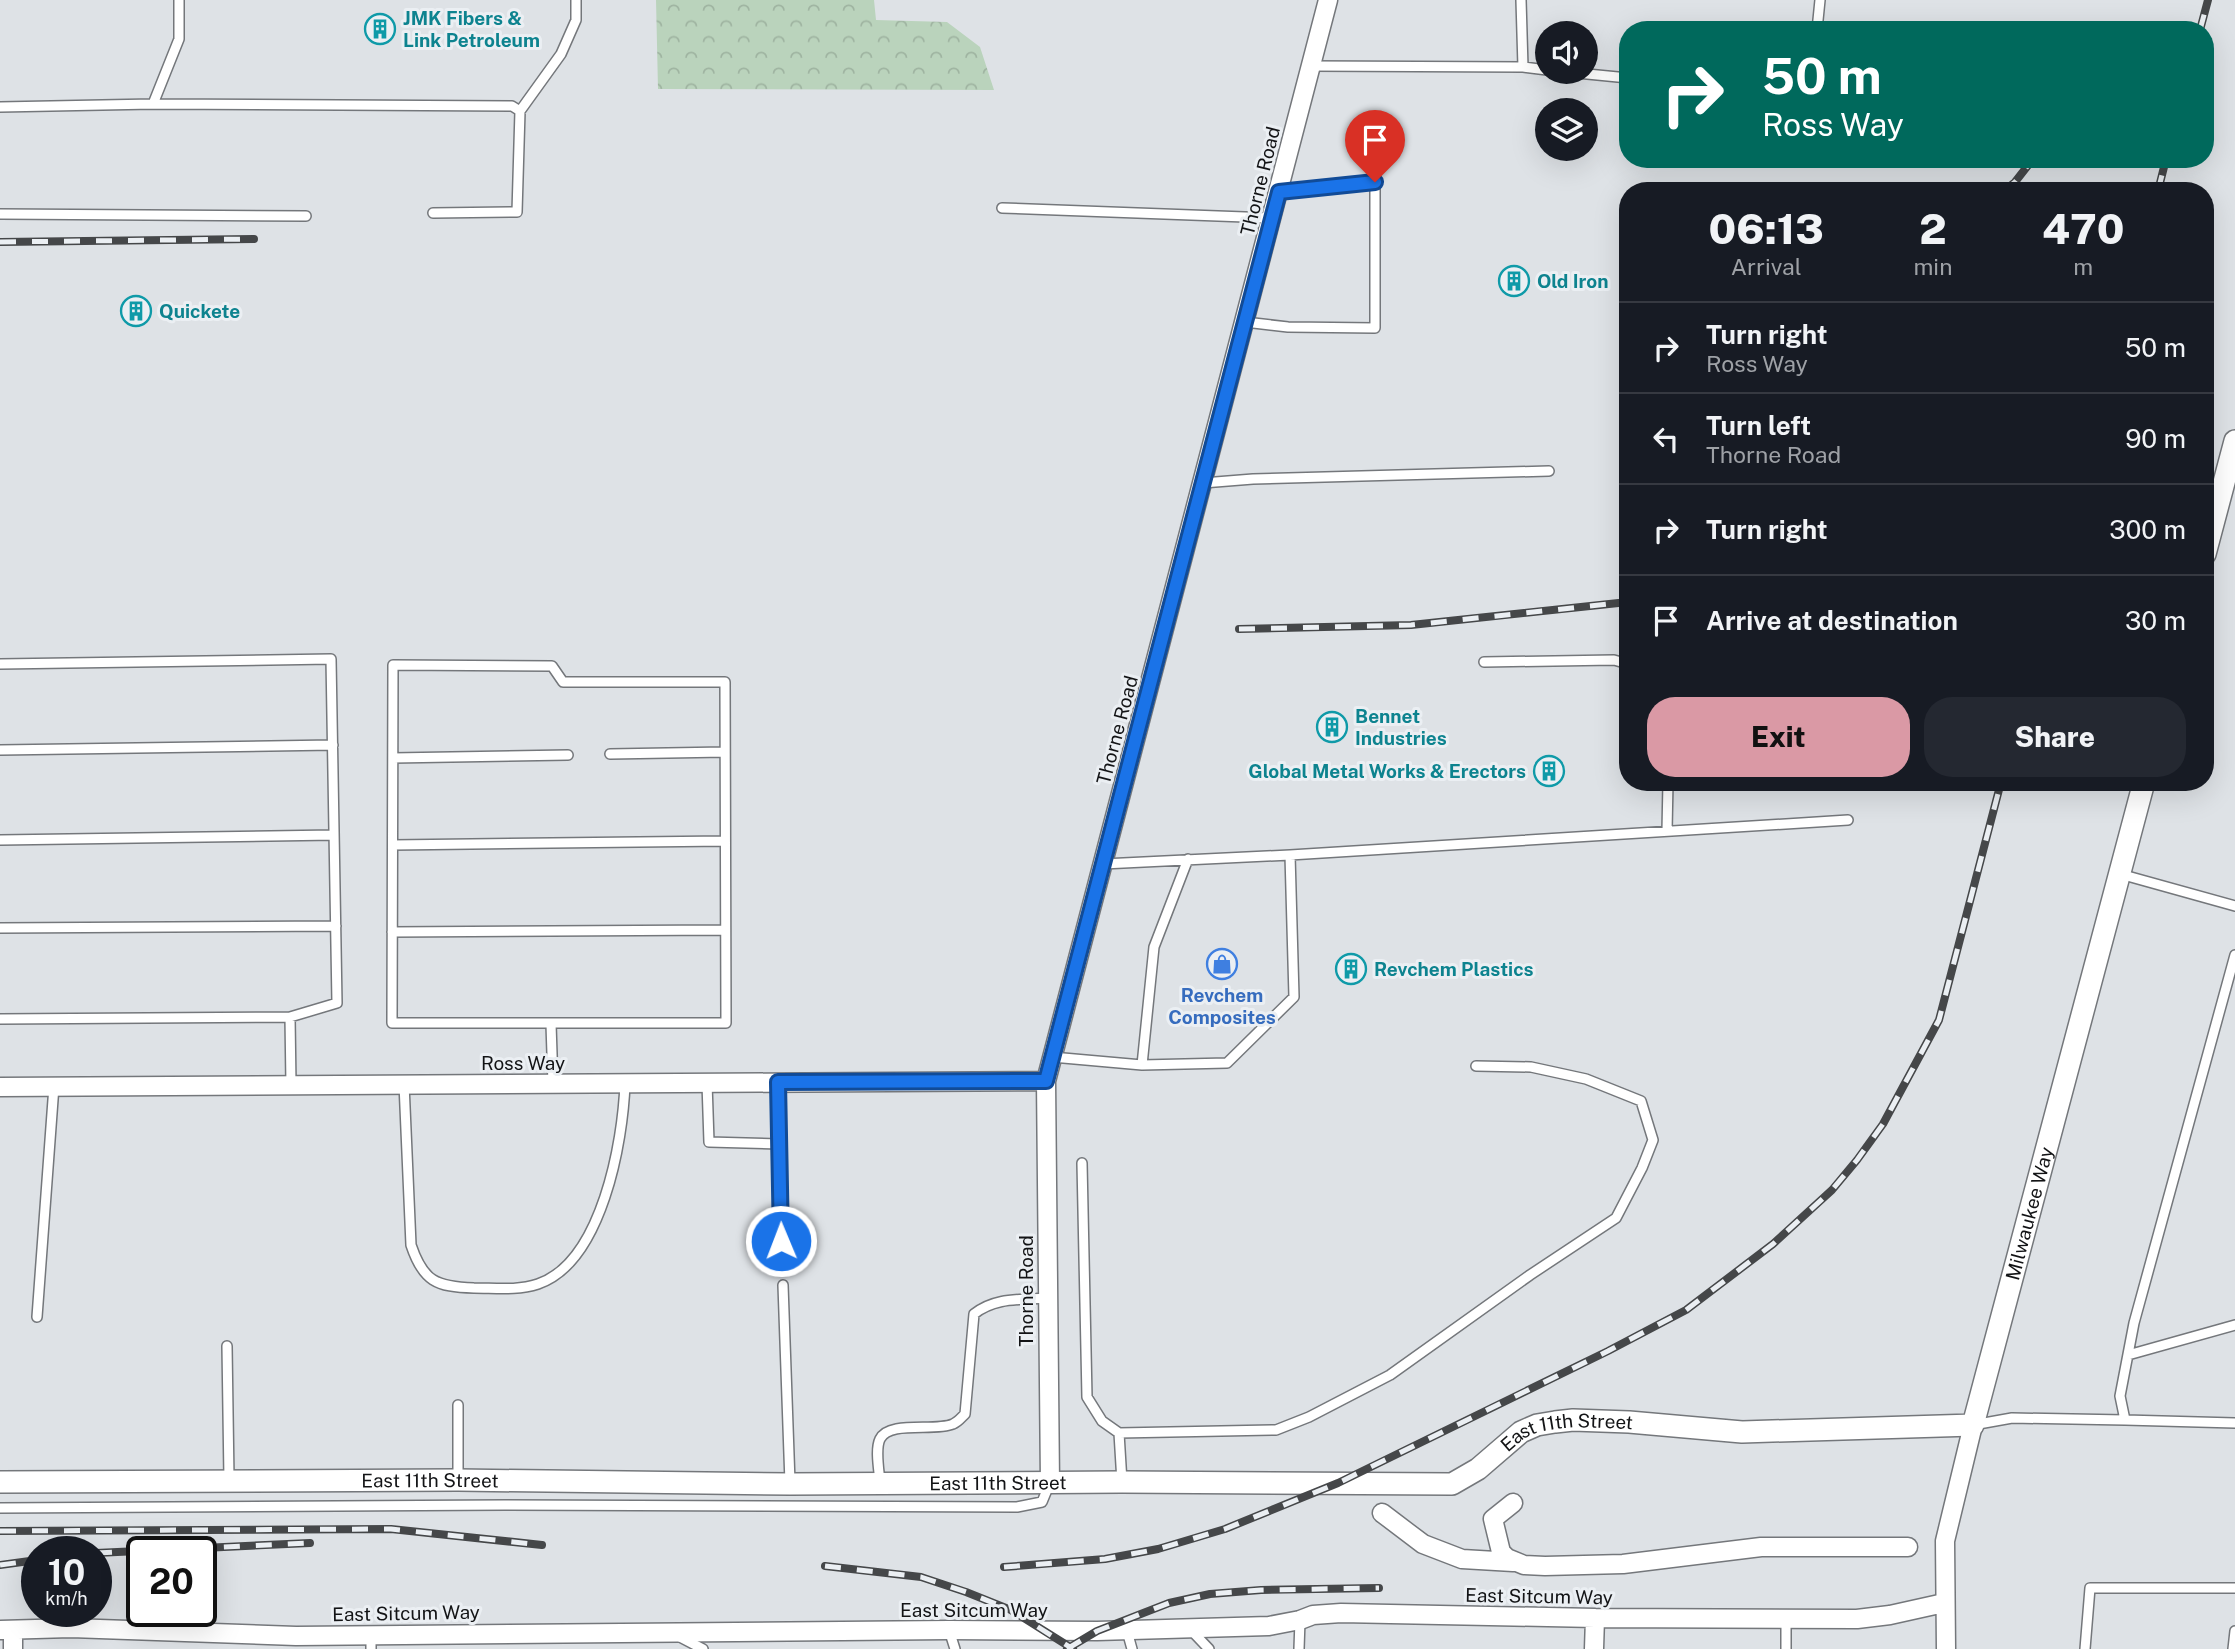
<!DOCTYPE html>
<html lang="en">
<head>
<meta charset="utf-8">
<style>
	:root { --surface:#171b24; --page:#242831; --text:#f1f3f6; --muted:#9ea1a6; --line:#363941; --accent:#da99a5 }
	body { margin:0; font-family:"Public Sans",sans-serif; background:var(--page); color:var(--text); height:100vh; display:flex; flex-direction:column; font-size:26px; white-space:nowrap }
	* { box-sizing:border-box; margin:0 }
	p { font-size:23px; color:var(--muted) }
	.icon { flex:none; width:38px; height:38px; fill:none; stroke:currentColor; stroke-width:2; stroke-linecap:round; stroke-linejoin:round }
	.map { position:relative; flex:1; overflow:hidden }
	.drawer { position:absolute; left:1619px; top:182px; width:595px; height:609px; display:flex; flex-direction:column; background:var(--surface); border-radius:28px; box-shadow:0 7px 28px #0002 }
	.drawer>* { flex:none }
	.banner { position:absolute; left:1619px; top:21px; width:595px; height:147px; border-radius:28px; box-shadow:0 7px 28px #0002; background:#00695c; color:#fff; overflow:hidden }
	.tools { position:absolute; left:1535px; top:21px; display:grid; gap:14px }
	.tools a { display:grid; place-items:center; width:63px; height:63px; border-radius:50%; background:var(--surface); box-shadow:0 7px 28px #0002; font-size:35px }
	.speed { position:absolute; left:21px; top:1536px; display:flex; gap:14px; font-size:35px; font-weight:700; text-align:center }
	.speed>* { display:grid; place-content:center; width:91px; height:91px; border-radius:50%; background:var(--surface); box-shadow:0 7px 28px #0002; line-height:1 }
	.speed small { font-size:18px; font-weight:400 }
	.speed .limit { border:4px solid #111; border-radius:10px; background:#fff; color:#111 }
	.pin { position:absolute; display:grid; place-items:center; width:60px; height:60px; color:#fff; margin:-72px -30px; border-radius:50% 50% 50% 0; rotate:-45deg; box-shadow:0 0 7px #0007 }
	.pin .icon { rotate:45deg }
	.me { position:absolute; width:77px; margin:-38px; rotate:359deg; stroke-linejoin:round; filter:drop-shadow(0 0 5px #0008) }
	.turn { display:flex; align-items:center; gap:24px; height:147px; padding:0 28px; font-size:32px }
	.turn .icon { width:91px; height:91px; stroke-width:2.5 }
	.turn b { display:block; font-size:49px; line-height:60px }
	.eta { display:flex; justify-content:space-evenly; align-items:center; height:119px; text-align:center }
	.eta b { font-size:42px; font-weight:800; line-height:49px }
	.primary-button { display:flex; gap:14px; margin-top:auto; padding:14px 28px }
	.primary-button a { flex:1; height:80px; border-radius:28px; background:var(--accent); color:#111; font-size:28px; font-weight:800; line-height:80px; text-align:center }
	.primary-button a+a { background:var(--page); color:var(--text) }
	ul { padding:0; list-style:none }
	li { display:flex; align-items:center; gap:21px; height:91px; padding:0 28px; border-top:2px solid var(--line) }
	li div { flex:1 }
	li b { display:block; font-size:26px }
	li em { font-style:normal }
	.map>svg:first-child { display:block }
	.forest { fill:url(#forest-crowns) }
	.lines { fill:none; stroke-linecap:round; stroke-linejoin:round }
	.service-casing { stroke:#74777b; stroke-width:12 }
	.minor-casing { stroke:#74777b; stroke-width:21 }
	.tertiary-casing { stroke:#74777b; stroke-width:24 }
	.service { stroke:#fff; stroke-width:9 }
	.minor { stroke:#fff; stroke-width:18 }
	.tertiary { stroke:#fff; stroke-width:21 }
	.rail-casing { stroke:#454749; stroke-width:8 }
	.rail { stroke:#ebeff3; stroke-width:5; stroke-dasharray:16; stroke-linecap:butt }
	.route-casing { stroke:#114b97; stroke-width:18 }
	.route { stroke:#1a73e8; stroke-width:12 }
	.labels { text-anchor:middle; stroke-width:6; stroke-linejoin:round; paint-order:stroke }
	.culture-label { font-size:19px; font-weight:bold; fill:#0d838f; stroke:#ebeff3; text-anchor:start }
	.street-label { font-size:19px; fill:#131416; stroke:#ebeff3 }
	.shop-label { font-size:19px; font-weight:bold; fill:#366cbe; stroke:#ebeff3 }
</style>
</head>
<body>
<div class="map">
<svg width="2235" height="1649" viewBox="0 0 2235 1649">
	<defs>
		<pattern id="forest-crowns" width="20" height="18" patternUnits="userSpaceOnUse" patternTransform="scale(1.75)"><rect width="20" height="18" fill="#bad3bc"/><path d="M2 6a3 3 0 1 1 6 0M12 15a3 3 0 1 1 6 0" fill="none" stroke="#9fb4a1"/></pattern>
	</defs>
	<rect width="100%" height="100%" fill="#dee2e6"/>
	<path class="forest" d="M656,0H874L876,20L947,22L980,47L994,90L658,89Z"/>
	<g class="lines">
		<g class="service-casing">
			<path id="service" d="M1521,0L1523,67
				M1817,30L1820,0
				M1311,66L1523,67L1547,70
				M1567,72L1628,78
				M153,104L179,39V0
				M0,107L153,104L512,106L520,111
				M1002,208L1272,218
				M433,213L517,212L520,111L561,54L576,20V0
				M0,214L306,216
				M1245,322L1288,327L1375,328V182L1279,192
				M1203,483L1253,479L1549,471
				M1484,662L1614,660L1628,664
				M0,664L331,659L337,1003L290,1017L0,1019
				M393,665L552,666L563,682H725L726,1023H392Z
				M0,750L333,745
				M610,754L725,752
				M393,758L568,755
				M1667,831L1668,782
				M0,840L334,835
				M393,845L725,841
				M1188,859L1154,947L1142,1065L1227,1063L1294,997L1290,855
				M1103,864L1290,855L1848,820
				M2120,874L2235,906
				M0,928L336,926
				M392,932L725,930
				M2235,955L2134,1323L2120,1396L2125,1420L2235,1423
				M290,1017L291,1085
				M551,1024L553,1084
				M1052,1057L1142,1065
				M778,1082L782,1265
				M707,1083L709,1142L779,1144
				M404,1084L411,1245C423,1281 436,1287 474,1288C495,1288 517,1291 538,1284C602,1262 623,1142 625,1083
				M1082,1163L1087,1397L1102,1421L1119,1433
				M783,1285L790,1483
				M37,1317L54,1086
				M227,1346L229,1479
				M2128,1355L2235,1325
				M458,1405V1479
				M1973,1425L2012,1418L2125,1420
				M880,1482C879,1470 875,1449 880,1439C889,1420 935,1432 953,1424C958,1422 961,1418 965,1414L974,1314C995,1297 1021,1300 1046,1298
				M1122,1482L1119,1433L1276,1430L1309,1417L1390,1375L1530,1275L1616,1218L1642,1168L1653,1140L1641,1101L1586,1079L1531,1067L1476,1066
				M0,1508L504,1505L1017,1507L1042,1502L1049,1485
				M1190,1629L1209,1649
				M949,1630L955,1649
				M1127,1631L1132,1649
				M371,1634V1649
				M678,1636L703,1649
				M1299,1649L1300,1620
				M1786,1649V1618
				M2085,1649L2090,1588H2235
				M2233,1649L2235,1631"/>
		</g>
		<g class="minor-casing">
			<path id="minor" d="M0,1087L1046,1081
				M1050,1483L1046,1081L1328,0
				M1513,1503L1493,1519L1501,1552L1507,1558L1524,1565L1545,1566L1623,1564L1761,1547H1908
				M1382,1513L1423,1544L1462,1559L1513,1562
				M0,1630L71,1628L296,1636L949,1630L1097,1631L1269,1626L1300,1620L1313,1615L1341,1613L1595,1618L1857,1619L1890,1615L1944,1603
				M13,1630V1649
				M1594,1649L1595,1618
				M1946,1649L1945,1541L1973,1425"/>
		</g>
		<g class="tertiary-casing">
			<g id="tertiary">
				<path d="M2205,554L2235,441"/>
				<path id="s1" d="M0,1482L458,1480L790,1484L1122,1482L1452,1484L1478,1469L1521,1432L1537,1425L1555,1422L1573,1420L1629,1422L1742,1432L1973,1425L2144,782"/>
			</g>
		</g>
		<use href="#service" class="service"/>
		<use href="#minor" class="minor"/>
		<use href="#tertiary" class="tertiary"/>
		<g class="rail-casing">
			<path id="rail" d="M2200,30L2208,0
				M2004,191L2015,182L2033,159
				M2158,191L2166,159
				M0,242L254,239
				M1239,629L1411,625L1628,602
				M0,1531L391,1529L542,1545
				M96,1553L310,1543
				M0,1565L37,1560
				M825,1566L921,1577L966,1592L1011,1610L1073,1649
				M1004,1567L1105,1559L1158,1549L1225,1529L1338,1483L1608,1351L1686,1310L1773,1244L1832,1190L1857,1160L1883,1124L1939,1020L2001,782
				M1067,1649L1097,1631L1169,1603L1210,1594L1261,1590L1379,1588"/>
		</g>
		<use href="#rail" class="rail"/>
	</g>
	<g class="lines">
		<g class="route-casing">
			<path id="route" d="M781,1241L778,1082L1046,1081L1279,192L1375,182"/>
		</g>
		<use href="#route" class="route"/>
	</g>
	<defs>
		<g id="building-ring" transform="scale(1.575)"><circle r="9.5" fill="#ebeff3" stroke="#0f9aa8" stroke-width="1.5"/><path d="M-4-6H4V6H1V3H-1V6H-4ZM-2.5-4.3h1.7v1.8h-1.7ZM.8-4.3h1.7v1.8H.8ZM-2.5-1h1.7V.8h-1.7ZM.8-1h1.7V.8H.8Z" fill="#0f9aa8"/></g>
		<g id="shop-ring" transform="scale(1.575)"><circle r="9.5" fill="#ebeff3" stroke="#3f7fe0" stroke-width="1.5"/><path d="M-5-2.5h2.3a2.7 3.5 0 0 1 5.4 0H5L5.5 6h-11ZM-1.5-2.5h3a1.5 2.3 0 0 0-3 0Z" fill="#3f7fe0"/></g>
	</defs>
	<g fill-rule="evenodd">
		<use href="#building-ring" x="380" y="29"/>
		<use href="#building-ring" x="1514" y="281"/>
		<use href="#building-ring" x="136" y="311"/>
		<use href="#building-ring" x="1332" y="727"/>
		<use href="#building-ring" x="1549" y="771"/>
		<use href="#shop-ring" x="1222" y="964"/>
		<use href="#building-ring" x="1351" y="969"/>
	</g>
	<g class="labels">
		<g class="culture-label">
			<text x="403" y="25">JMK Fibers &amp;<tspan x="403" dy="22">Link Petroleum</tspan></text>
			<text x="1537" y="288">Old Iron</text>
			<text x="159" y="318">Quickete</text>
			<text x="1355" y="723">Bennet<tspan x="1355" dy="22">Industries</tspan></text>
			<text x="1526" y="778" text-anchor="end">Global Metal Works &amp; Erectors</text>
			<text x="1374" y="976">Revchem Plastics</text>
		</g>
		<g class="street-label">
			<text transform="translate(1260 181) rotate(-76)" y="7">Thorne Road</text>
			<text transform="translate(1117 730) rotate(-75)" y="7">Thorne Road</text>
			<text x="523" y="1070">Ross Way</text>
			<text dy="7" stroke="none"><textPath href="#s1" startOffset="2212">Milwaukee Way</textPath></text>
			<text transform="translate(1026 1291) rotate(-90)" y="7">Thorne Road</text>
			<text dy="7" stroke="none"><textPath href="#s1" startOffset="1584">East 11th Street</textPath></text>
			<text dy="7" stroke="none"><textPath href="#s1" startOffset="430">East 11th Street</textPath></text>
			<text dy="7" stroke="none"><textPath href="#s1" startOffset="998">East 11th Street</textPath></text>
			<text transform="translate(1539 1596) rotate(1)" y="7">East Sitcum Way</text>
			<text x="974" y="1617">East Sitcum Way</text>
			<text transform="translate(406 1613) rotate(-1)" y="7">East Sitcum Way</text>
		</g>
		<g class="shop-label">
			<text x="1222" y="1002">Revchem<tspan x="1222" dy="22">Composites</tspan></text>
		</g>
	</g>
</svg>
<div class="tools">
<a><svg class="icon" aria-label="sound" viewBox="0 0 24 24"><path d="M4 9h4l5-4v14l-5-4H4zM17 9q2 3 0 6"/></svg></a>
<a><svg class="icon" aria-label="layers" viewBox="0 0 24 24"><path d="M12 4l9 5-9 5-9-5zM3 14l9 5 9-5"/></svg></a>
</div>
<div class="speed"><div>10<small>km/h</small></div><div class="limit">20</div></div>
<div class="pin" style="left:1375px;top:182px;background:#d93025"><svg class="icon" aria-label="arrive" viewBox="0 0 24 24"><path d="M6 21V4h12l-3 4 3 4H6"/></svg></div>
<svg class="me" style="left:781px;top:1241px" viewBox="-20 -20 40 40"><circle r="17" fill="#1a73e8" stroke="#fff" stroke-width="3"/><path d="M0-11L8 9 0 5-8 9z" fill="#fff"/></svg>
<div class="banner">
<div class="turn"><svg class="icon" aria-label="right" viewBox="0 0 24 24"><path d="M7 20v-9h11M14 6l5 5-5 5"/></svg><div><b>50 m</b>Ross Way</div></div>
</div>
<section class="drawer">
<div class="eta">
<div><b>06:13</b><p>Arrival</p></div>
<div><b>2</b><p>min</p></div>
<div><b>470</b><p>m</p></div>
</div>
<ul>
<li><svg class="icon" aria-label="right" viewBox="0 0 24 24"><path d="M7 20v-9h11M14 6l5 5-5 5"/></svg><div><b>Turn right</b><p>Ross Way</p></div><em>50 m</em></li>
<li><svg class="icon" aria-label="left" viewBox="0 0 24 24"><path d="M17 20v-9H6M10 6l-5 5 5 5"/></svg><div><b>Turn left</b><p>Thorne Road</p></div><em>90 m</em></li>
<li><svg class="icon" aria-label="right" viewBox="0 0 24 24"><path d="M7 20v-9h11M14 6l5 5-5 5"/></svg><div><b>Turn right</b></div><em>300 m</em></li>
<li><svg class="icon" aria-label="arrive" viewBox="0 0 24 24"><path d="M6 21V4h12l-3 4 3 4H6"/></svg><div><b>Arrive at destination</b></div><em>30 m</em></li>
</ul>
<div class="primary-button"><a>Exit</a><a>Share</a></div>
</section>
</div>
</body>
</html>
